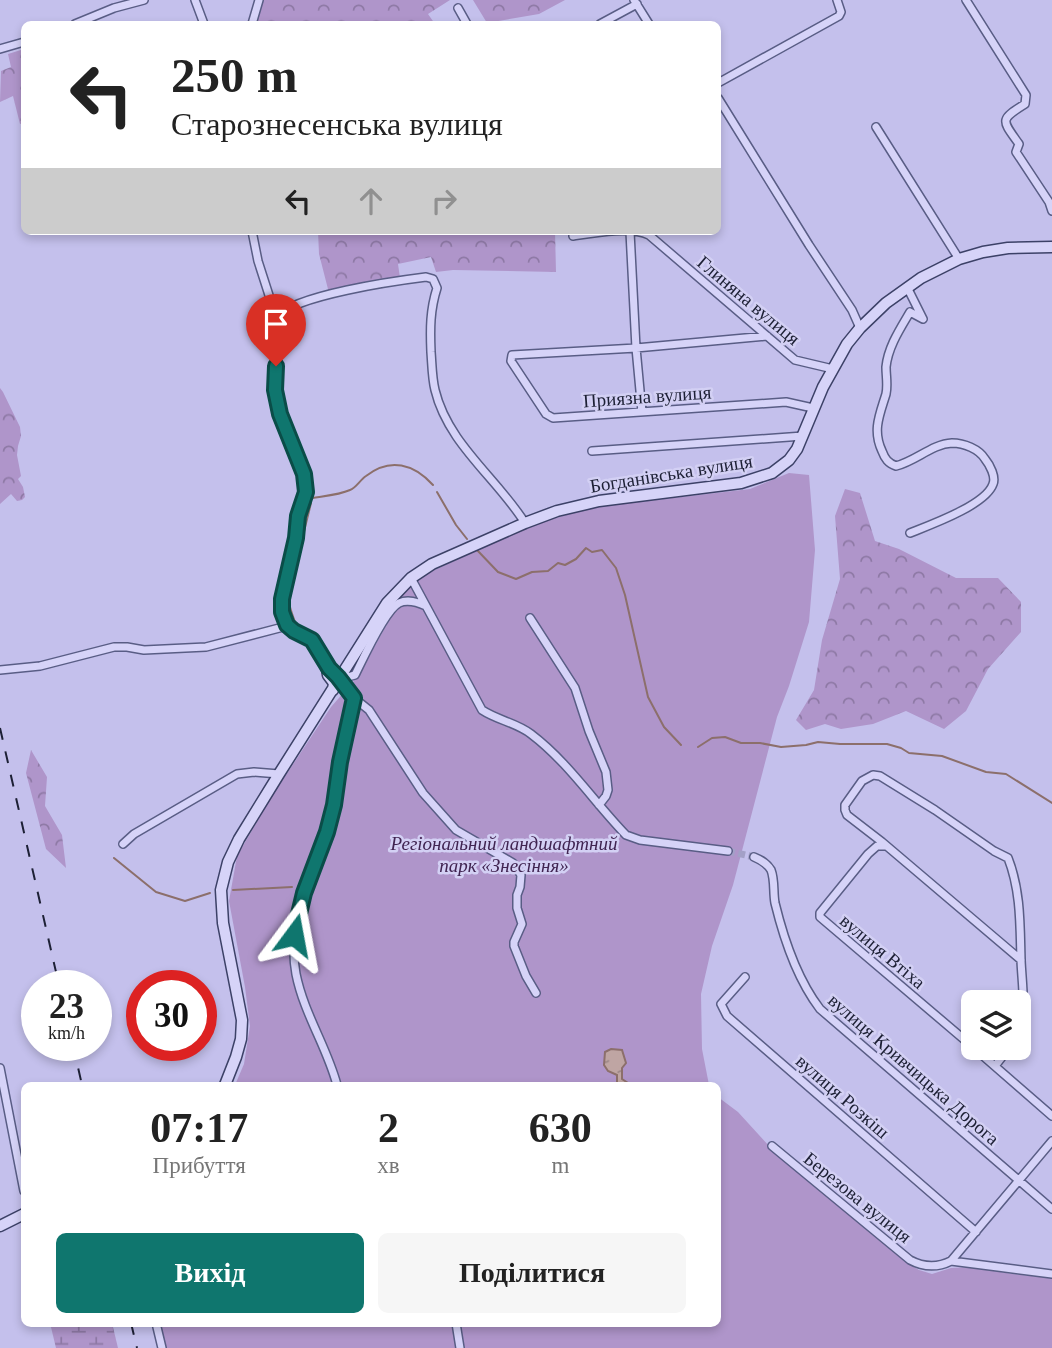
<!DOCTYPE html>
<html lang="uk">
<head>
<meta charset="utf-8">
<style>
	:root { --surface:#fff; --page:#f6f6f6; --text:#222; --muted:#767676; --accent:#0f766e }
	body { margin:0; font-family:"Times New Roman",serif; background:var(--page); color:var(--text); height:100vh; display:flex; flex-direction:column; font-size:26px; white-space:nowrap }
	* { box-sizing:border-box; margin:0 }
	p { font-size:23px; color:var(--muted) }
	.icon { flex:none; width:38px; height:38px; fill:none; stroke:currentColor; stroke-width:2; stroke-linecap:round; stroke-linejoin:round }
	.map { position:relative; flex:1; overflow:hidden }
	.details { position:absolute; left:21px; top:1082px; width:700px; height:245px; display:flex; flex-direction:column; background:var(--surface); border-radius:10px; box-shadow:0 4px 10px #0003 }
	.details>* { flex:none }
	.banner { position:absolute; left:21px; top:21px; width:700px; height:214px; border-radius:10px; box-shadow:0 4px 10px #0003; background:#fff; color:var(--text); overflow:hidden }
	.fabs { position:absolute; left:961px; top:990px; display:grid; gap:14px }
	.fabs a { display:grid; place-items:center; width:70px; height:70px; border-radius:10px; background:var(--surface); box-shadow:0 4px 10px #0003; font-size:35px }
	.speed { position:absolute; left:21px; top:970px; display:flex; gap:14px; font-size:35px; font-weight:700; text-align:center }
	.speed>* { display:grid; place-content:center; width:91px; height:91px; border-radius:50%; background:var(--surface); box-shadow:0 4px 10px #0003; line-height:1 }
	.speed small { font-size:18px; font-weight:400 }
	.speed .limit { border:10px solid #d22; background:#fff; color:#111 }
	.pin { position:absolute; display:grid; place-items:center; width:60px; height:60px; color:#fff; margin:-72px -30px; border-radius:50% 50% 50% 0; rotate:-45deg; box-shadow:0 0 7px #0007 }
	.pin .icon { rotate:45deg }
	.me { position:absolute; width:77px; margin:-38px; rotate:13deg; stroke-linejoin:round; filter:drop-shadow(0 0 5px #0008) }
	.turn { display:flex; align-items:center; gap:24px; height:147px; padding:0 35px; font-size:32px }
	.turn .icon { width:91px; height:91px; stroke-width:2.5 }
	.turn b { display:block; font-size:49px; line-height:60px }
	.lanes { display:flex; align-items:center; height:66px; padding:0 35px; background:#0003; justify-content:center; gap:35px; direction:ltr }
	.lanes .off { opacity:.35 }
	.eta { display:flex; justify-content:space-evenly; align-items:center; height:119px; text-align:center }
	.eta b { font-size:42px; font-weight:700; line-height:49px }
	.cta { display:flex; gap:14px; margin-top:auto; padding:14px 35px }
	.cta a { flex:1; height:80px; border-radius:10px; background:var(--accent); color:#fff; font-size:28px; font-weight:700; line-height:80px; text-align:center }
	.cta a+a { background:var(--page); color:var(--text) }
	.map>svg:first-child { display:block }
	.forest { fill:url(#forest-crowns) }
	.wetland { fill:url(#wetland-marsh) }
	.park { fill:#af95ca }
	.water { fill:url(#water-ripples); stroke:#8c6f6b; stroke-width:2 }
	.lines { fill:none; stroke-linecap:round; stroke-linejoin:round }
	.stream { stroke:#8c6f6b; stroke-width:2 }
	.minor-tunnel { stroke:#a3a0c7; stroke-width:7; stroke-dasharray:7 3.5; stroke-linecap:butt }
	.minor-casing { stroke:#595d85; stroke-width:10 }
	.secondary-casing { stroke:#3c4167; stroke-width:13 }
	.minor { stroke:#d6d3f8; stroke-width:7 }
	.secondary { stroke:#d6d3f8; stroke-width:10 }
	.rail { stroke:#1d2035; stroke-width:2; stroke-dasharray:12 12; stroke-linecap:butt }
	.route-casing { stroke:#0a4d48; stroke-width:18 }
	.route { stroke:#0f766e; stroke-width:12 }
	.labels { text-anchor:middle; stroke-width:5; stroke-linejoin:round; paint-order:stroke }
	.street-label { font-size:19px; fill:#1d2035; stroke:#d3d0f4 }
	.park-label { font-size:19px; font-style:italic; fill:#402451; stroke:#d3d0f4 }
</style>
</head>
<body>
<div class="map">
<svg width="1052" height="1348" viewBox="0 0 1052 1348">
	<defs>
		<pattern id="forest-crowns" width="20" height="18" patternUnits="userSpaceOnUse" patternTransform="scale(1.75)"><rect width="20" height="18" fill="#af95ca"/><path d="M2 6a3 3 0 1 1 6 0M12 15a3 3 0 1 1 6 0" fill="none" stroke="#8e79a5"/></pattern>
		<pattern id="wetland-marsh" width="20" height="14" patternUnits="userSpaceOnUse" patternTransform="scale(1.75)"><rect width="20" height="14" fill="#af95ca"/><path d="M1 5h8M5 5V1M11 12h8M15 12V8" fill="none" stroke="#8e79a5"/></pattern>
		<pattern id="water-ripples" width="26" height="14" patternUnits="userSpaceOnUse" patternTransform="scale(1.75)"><rect width="26" height="14" fill="#bfa5a3"/><path d="M2 4q2-2 4 0t4 0M15 11q2-2 4 0t4 0" fill="none" stroke="#9b8686"/></pattern>
	</defs>
	<rect width="100%" height="100%" fill="#c4c0ec"/>
	<path class="forest" d="M263,0H450L428,14L435,24H256Z
		M473,0H565L539,14L487,23Z
		M24,49V96L22,98L24,123L20,124L13,96L0,102L1,71L11,67L8,54Z
		M318,231H555L556,272L453,270L436,272L431,257L398,264L400,278L329,293L319,254Z
		M0,388L3,392L20,427L21,436L18,446L17,455L21,476L18,479L23,487L25,497L22,500L17,501L11,494L0,504Z
		M845,489L860,493L875,541L899,549L956,578H998L1021,602V632L988,669L966,711L944,729L906,711L873,724L841,729L825,724L806,730L796,720L814,690L822,640L840,579L835,516Z
		M31,750L47,777L45,806L62,835L66,868L46,849L26,773Z"/>
	<path class="wetland" d="M50,1323H112L118,1348H56Z"/>
	<path class="park" d="M789,473L809,475L815,550L809,622L789,686L777,717L733,885L712,946L701,994L702,1049L709,1085H235L244,1064L250,1026L245,987L229,901L237,856L272,796L331,707L359,675L404,593L428,573L537,523L596,507L750,489Z
		M718,1097L738,1112L769,1146L904,1261L919,1270L932,1274L951,1268L970,1267L1012,1274L1052,1278V1348H164L158,1323H718Z"/>
	<path class="water" d="M611,1049L622,1050L626,1063L622,1068V1079L631,1085H617V1075L608,1071L604,1065L605,1052Z"/>
	<g class="lines">
		<path class="stream" d="M437,492L456,525L467,539
			M312,498C324,496 339,495 350,490C356,488 360,480 366,476C390,457 414,464 433,485
			M477,550L498,572L516,579L532,572L548,571L558,563L565,565L576,559L586,548L592,552L602,550L616,568L625,595L648,697L664,727L681,745
			M290,597L294,572L311,503
			M289,601C289,608 295,621 297,628
			M698,747L712,738L725,737L741,743H760L781,747L806,745L818,742L840,744H887L901,748L909,753L942,756L986,772L1006,774L1052,803
			M114,858L156,892L185,901L210,893
			M233,890L292,887"/>
		<path class="minor-tunnel" d="M728,851L754,857"/>
		<g class="minor-casing">
			<path id="minor" d="M195,0L204,24
				M634,0L649,24
				M966,0L1026,95L1025,104C999,120 1002,120 1019,144L1016,152L1049,202L1052,211
				M458,8L467,24
				M75,24L114,8L144,0
				M252,24L259,0
				M600,24L637,4
				M0,49L24,42
				M718,83L839,16L841,12L837,0
				M718,98L809,245L852,310L860,328
				M876,127L959,259
				M252,231L258,261L276,317V390L280,414L305,474L306,492L298,516L296,538L282,599V612L287,626
				M630,232L636,348L642,412
				M573,236C593,233 630,226 649,235L795,360L833,369
				M907,287L923,319L910,312C900,329 888,347 886,367C886,376 888,385 886,394C880,414 872,430 882,451C885,459 888,463 896,466C916,461 932,444 952,443C964,443 979,449 985,459C990,465 996,477 993,484C986,505 930,525 910,533
				M276,317C296,295 394,281 426,277L433,279L437,288C430,310 430,329 431,352C432,364 432,378 435,390C448,444 497,478 525,523
				M767,336L636,348L512,355L511,361L546,414L553,418L786,402L813,408
				M592,451L803,436
				M411,578L482,710C497,720 517,723 531,734C568,762 594,802 626,835L640,840L728,851
				M530,618L575,688L589,731L606,772L608,790L606,796L599,805
				M287,626L294,631L312,640L330,670L338,677L354,698C351,719 345,740 340,761C335,785 333,810 326,835C313,884 286,920 296,974C304,1014 327,1047 337,1085
				M0,670L40,666L114,647H127L144,650L206,647L287,626
				M340,679L355,675C363,659 385,610 399,603C408,599 417,602 426,606
				M354,698L369,710L423,793L456,830L513,863L521,875L520,887L517,895V908L522,924L514,942V946L526,976L536,993
				M123,844L134,834L237,774L254,772L279,774
				M886,846H877L868,854L820,913V917L973,1047
				M754,857C761,860 767,863 771,870C775,880 773,893 775,903C784,940 797,979 820,1009L1052,1209
				M745,977L721,1004L727,1016L976,1232
				M1018,1036C1027,1012 1022,985 1021,960C1020,926 1021,891 1008,858L994,851L935,810L880,776L873,775L862,781L845,805V810L847,815L882,842L1021,960
				M974,1048L1052,1116
				M995,1066L1009,1048
				M0,1068L24,1191
				M772,1146L910,1260C923,1267 937,1268 951,1261L1052,1274
				M951,1261L1052,1141
				M156,1323L162,1348
				M456,1323L460,1348"/>
		</g>
		<g class="secondary-casing">
			<path id="secondary" d="M326,663L328,675L334,683L333,690
				M225,1085L236,1057L241,1039L242,1020L223,923L221,890L228,862L239,839L279,774L387,603L411,578L432,564L525,523L557,511L599,501L741,483L772,473L789,460L797,449L823,387L847,344L860,328L886,303L921,278L959,259L983,252L1008,248L1052,247
				M0,1226L24,1214"/>
		</g>
		<use href="#minor" class="minor"/>
		<use href="#secondary" class="secondary"/>
		<path class="rail" d="M0,728L59,985
			M73,1045L82,1085
			M131,1323L137,1348"/>
	</g>
	<g class="lines">
		<g class="route-casing">
			<path id="route" d="M276,366L275,390L280,414L304,474L306,492L298,516L296,538L282,599V612L287,625L294,631L312,640L329,668L338,677L354,698L340,762L334,805L327,832L304,893L294,935"/>
		</g>
		<use href="#route" class="route"/>
	</g>
	<g class="labels">
		<g class="street-label">
			<text transform="translate(749 300) rotate(40)" y="7">Глиняна вулиця</text>
			<text transform="translate(647 396) rotate(-4)" y="7">Приязна вулиця</text>
			<text transform="translate(671 473) rotate(-9)" y="7">Богданівська вулиця</text>
			<text transform="translate(883 951) rotate(40)" y="7">вулиця Втіха</text>
			<text transform="translate(914 1069) rotate(41)" y="7">вулиця Кривчицька Дорога</text>
			<text transform="translate(843 1096) rotate(41)" y="7">вулиця Розкіш</text>
			<text transform="translate(858 1197) rotate(39)" y="7">Березова вулиця</text>
		</g>
		<g class="park-label">
			<text x="504" y="850">Регіональний ландшафтний<tspan x="504" dy="22">парк «Знесіння»</tspan></text>
		</g>
	</g>
</svg>
<div class="fabs">
<a><svg class="icon" aria-label="layers" viewBox="0 0 24 24"><path d="M12 4l9 5-9 5-9-5zM3 14l9 5 9-5"/></svg></a>
</div>
<div class="speed"><div>23<small>km/h</small></div><div class="limit">30</div></div>
<div class="pin" style="left:276px;top:366px;background:#d93025"><svg class="icon" aria-label="arrive" viewBox="0 0 24 24"><path d="M6 21V4h12l-3 4 3 4H6"/></svg></div>
<svg class="me" style="left:294px;top:935px" viewBox="-20 -20 40 40"><path d="M0-17L14 15 0 8-14 15z" fill="#0f766e" stroke="#fff" stroke-width="4"/></svg>
<div class="banner">
<div class="turn"><svg class="icon" aria-label="left" viewBox="0 0 24 24"><path d="M17 20v-9H6M10 6l-5 5 5 5"/></svg><div><b>250 m</b>Старознесенська вулиця</div></div>
<div class="lanes"><svg class="icon" aria-label="left" viewBox="0 0 24 24"><path d="M17 20v-9H6M10 6l-5 5 5 5"/></svg><svg class="icon off" aria-label="ahead" viewBox="0 0 24 24"><path d="M12 20V5M6 11l6-6 6 6"/></svg><svg class="icon off" aria-label="right" viewBox="0 0 24 24"><path d="M7 20v-9h11M14 6l5 5-5 5"/></svg></div>
</div>
<section class="details">
<div class="eta">
<div><b>07:17</b><p>Прибуття</p></div>
<div><b>2</b><p>хв</p></div>
<div><b>630</b><p>m</p></div>
</div>
<div class="cta"><a>Вихід</a><a>Поділитися</a></div>
</section>
</div>
</body>
</html>
